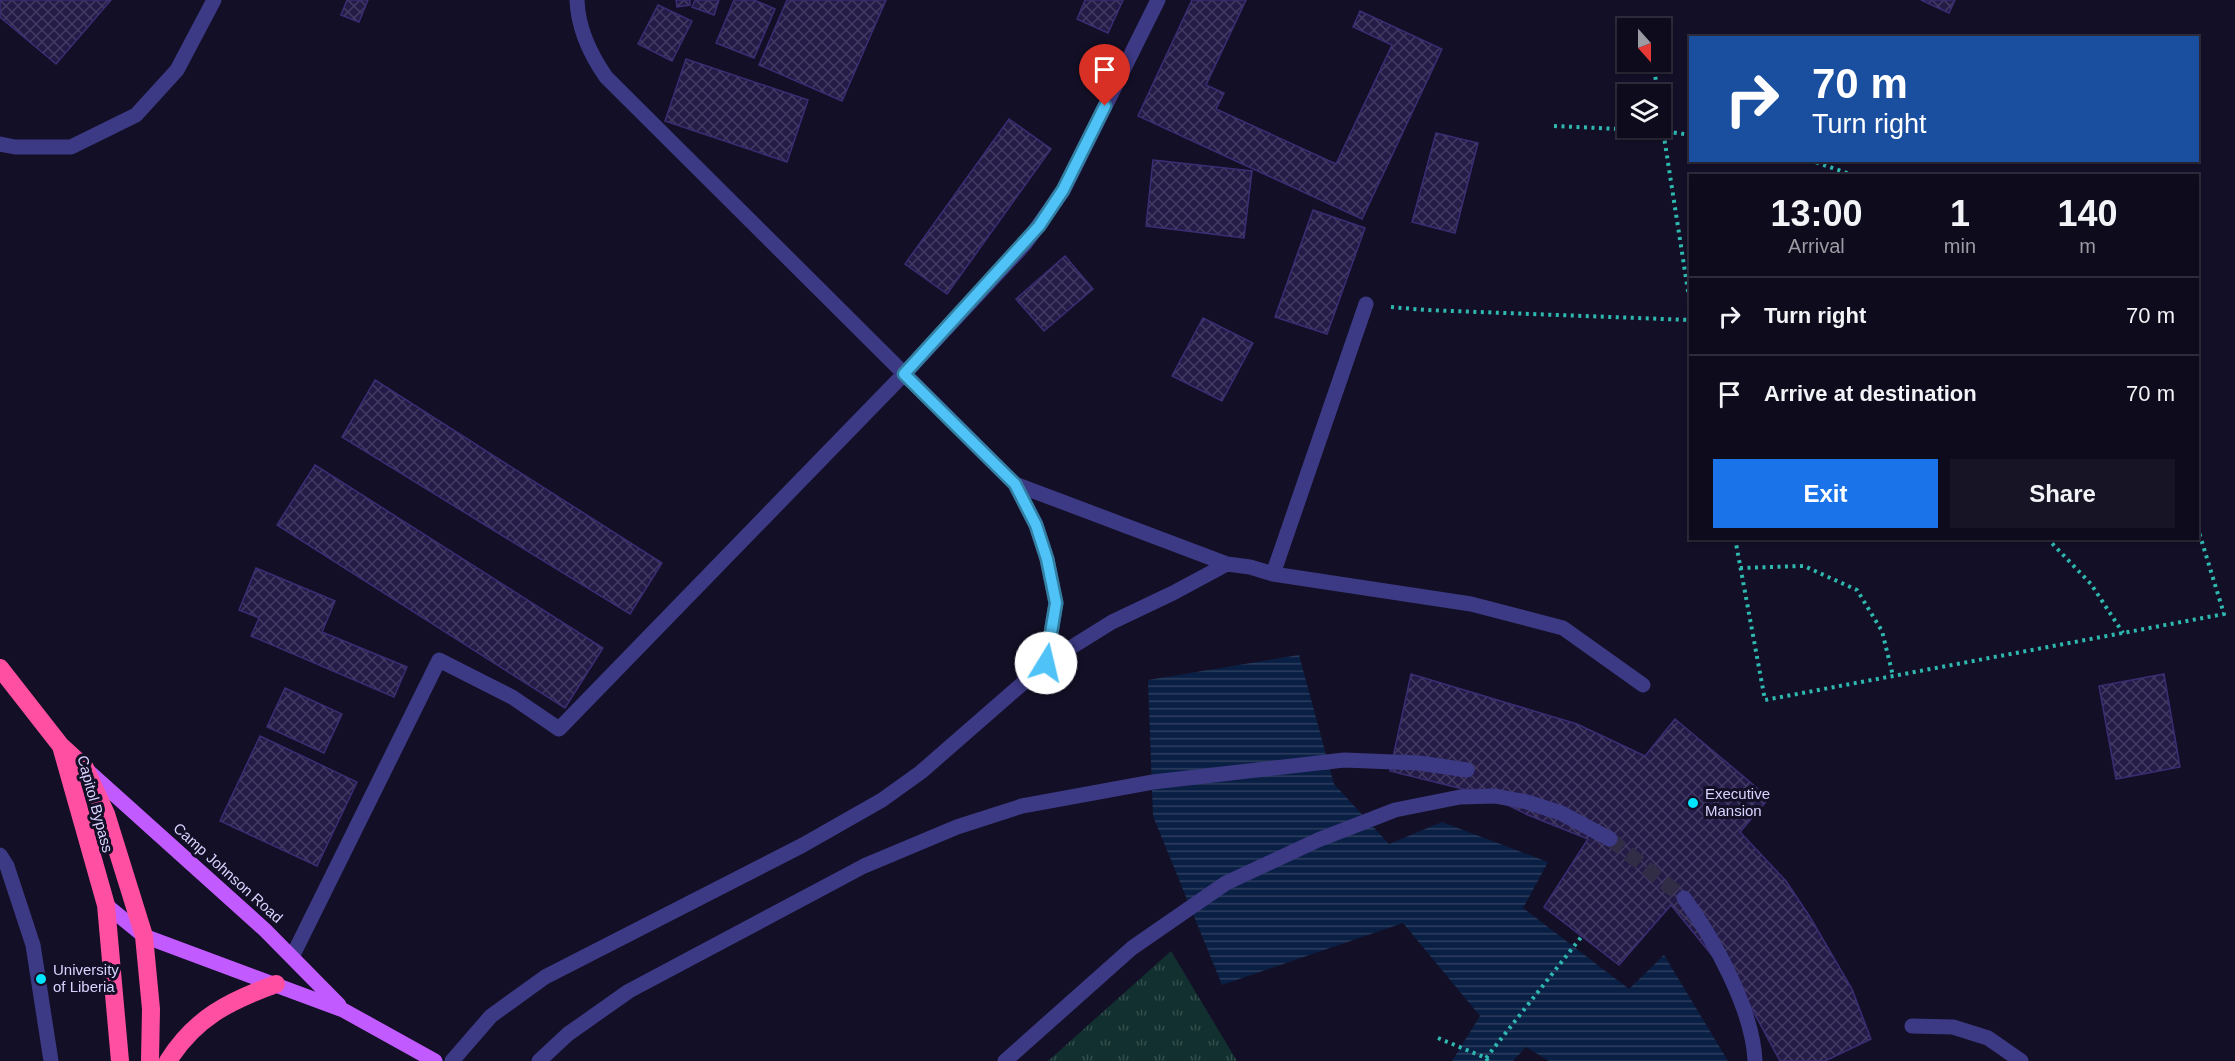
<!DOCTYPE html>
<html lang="en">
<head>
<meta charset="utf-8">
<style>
	:root { --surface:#0e0b1c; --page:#171425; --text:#f1f3f6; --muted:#9b9ba3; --line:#2e2b3b; --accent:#1a73e8 }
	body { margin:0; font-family:Arial,sans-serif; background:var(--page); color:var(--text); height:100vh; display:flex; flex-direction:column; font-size:22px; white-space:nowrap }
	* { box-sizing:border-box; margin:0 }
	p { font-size:20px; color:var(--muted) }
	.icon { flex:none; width:33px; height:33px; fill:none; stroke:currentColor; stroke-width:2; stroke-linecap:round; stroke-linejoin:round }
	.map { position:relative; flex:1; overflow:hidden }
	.details { position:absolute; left:1689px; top:174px; width:510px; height:366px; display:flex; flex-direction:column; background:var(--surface); border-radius:0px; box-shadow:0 2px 4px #0004,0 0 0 2px var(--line) }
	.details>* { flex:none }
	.banner { position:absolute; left:1689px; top:36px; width:510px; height:126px; border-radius:0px; box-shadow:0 2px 4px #0004,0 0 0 2px var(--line); background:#1a4fa0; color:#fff; overflow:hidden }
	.needle { width:39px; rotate:159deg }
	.controls { position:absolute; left:1617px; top:18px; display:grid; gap:12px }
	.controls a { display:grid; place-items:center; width:54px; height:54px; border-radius:0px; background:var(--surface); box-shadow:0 2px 4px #0004,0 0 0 2px var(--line); font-size:30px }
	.pin { position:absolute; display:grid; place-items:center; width:51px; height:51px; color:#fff; margin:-62px -26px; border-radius:50% 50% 50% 0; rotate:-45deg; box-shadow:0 0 6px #0007 }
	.pin .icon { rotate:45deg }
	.me { position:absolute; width:66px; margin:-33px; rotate:9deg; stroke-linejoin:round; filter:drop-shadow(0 0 4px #0008) }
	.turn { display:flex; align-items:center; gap:21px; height:126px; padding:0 24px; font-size:27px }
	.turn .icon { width:78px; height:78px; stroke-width:2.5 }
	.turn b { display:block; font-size:42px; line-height:51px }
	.eta { display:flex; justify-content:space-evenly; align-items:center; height:102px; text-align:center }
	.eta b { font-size:36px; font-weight:600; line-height:42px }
	.action { display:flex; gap:12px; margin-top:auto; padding:12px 24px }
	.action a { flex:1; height:69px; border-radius:0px; background:var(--accent); color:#fff; font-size:24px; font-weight:600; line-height:69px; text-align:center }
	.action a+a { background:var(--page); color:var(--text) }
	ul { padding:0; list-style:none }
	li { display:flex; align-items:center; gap:18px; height:78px; padding:0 24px; border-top:2px solid var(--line) }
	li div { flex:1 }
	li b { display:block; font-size:22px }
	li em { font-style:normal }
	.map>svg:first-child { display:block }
	.grass { fill:url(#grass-tufts) }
	.water { fill:url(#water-rules) }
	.building { fill:url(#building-cross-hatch); stroke:#3b2d73; stroke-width:1.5 }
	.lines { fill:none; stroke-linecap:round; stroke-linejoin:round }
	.minor-tunnel { stroke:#312d47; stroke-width:15; stroke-dasharray:15 8; stroke-linecap:butt }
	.path { stroke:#2fb8b0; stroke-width:4; stroke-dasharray:3 4.5; stroke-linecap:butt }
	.minor { stroke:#3d3a85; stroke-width:15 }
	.major { stroke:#c25bff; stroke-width:15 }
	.highway { stroke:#ff4fa3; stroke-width:18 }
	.route-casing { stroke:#337fa1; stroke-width:15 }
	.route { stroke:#4fc3f7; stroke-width:10 }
	.poi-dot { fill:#00e5ff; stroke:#130f26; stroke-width:2 }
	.labels { text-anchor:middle; stroke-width:6; stroke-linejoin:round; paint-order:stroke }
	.poi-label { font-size:15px; fill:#d9d4ff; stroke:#130f26; text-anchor:start }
	.street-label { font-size:15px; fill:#d9d4ff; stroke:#130f26 }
</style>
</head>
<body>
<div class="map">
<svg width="2235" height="1061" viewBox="0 0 2235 1061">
	<defs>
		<pattern id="grass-tufts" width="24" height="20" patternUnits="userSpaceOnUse" patternTransform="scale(1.5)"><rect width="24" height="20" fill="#12302f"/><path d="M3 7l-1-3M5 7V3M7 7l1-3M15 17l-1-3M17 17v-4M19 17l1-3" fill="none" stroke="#344d4e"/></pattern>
		<pattern id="water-rules" width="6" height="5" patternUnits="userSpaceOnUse" patternTransform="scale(1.5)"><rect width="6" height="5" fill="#0a1f44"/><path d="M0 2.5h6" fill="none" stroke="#2d3f60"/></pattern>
		<pattern id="building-cross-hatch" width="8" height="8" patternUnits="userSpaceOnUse" patternTransform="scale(1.5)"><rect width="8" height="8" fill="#241b47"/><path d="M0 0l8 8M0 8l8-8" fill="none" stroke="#433b63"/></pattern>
	</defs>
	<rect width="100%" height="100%" fill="#130f26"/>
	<path class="grass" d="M1171,951L1237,1061H1048Z"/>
	<path class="water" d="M1299,655L1334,784L1389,844L1442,822L1548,862L1523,908L1629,989L1664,955L1728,1061H1549L1526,1047L1513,1061H1452L1480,1016L1403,923L1222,985L1153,816L1148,680Z"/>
	<path class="building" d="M0,0H111L56,64L0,17Z
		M347,0H368L359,22L341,15Z
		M676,0H690V5L677,7Z
		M695,0H719L714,15L692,7Z
		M734,0H754L775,9L754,58L716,43Z
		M787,0H886L842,101L759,65Z
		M1085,0H1123L1108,33L1077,19Z
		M1192,0H1246L1206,85L1224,93L1216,109L1336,164L1392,45L1353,27L1360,11L1442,49L1362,219L1138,116Z
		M1921,0H1955L1949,13Z
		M658,5L692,21L672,61L638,44Z
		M686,59L808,100L787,162L665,121Z
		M1009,119L1051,149L947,294L905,264Z
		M1436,133L1478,143L1455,233L1412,222Z
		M1153,160L1252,171L1244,238L1146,226Z
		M1313,210L1365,228L1327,334L1275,317Z
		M1065,256L1093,289L1044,331L1016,299Z
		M1203,318L1253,343L1222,401L1172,376Z
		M375,380L662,563L630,614L342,437Z
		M315,465L603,648L565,708L277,525Z
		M256,568L335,601L322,632L407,667L394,697L251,636L259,618L239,610Z
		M1411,674L1577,724L1645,756L1675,719L1769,798L1740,832L1786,881L1810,917L1852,989L1871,1039L1825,1061H1780L1745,996L1671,905L1619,965L1544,907L1588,839L1528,815L1487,795L1390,771Z
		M2164,674L2180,767L2116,779L2099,686Z
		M285,688L342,714L324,753L267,727Z
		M260,736L357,782L317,866L220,821Z"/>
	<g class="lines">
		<path class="minor-tunnel" d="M1610,839L1684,898"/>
		<path class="path" d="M1653,62L1658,94
			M1660,111L1690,304
			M1554,126L1664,131L1690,135
			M1809,160L1856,176
			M1391,307L1426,310L1690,320
			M1735,538L1765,700L2224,614L2198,529
			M2047,538L2091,584L2123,633
			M1740,568L1804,566L1857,590L1882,631L1893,676
			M1438,1038L1486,1058L1488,1061
			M1486,1058L1582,936"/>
		<path class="minor" d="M577,0C578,29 590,54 606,77L1015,484L1036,525L1047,559L1056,603L1046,663
			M0,144L15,147H71L136,115L177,70L214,0
			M1015,484L1227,564
			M1273,574L1366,304
			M0,855L7,866L33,945L51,1061
			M1684,898C1714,939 1753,1010 1755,1061
			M292,957L439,660L512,697L559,729L904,374L1025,244L1063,191L1158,0
			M1912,1026L1953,1027L1988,1038L2021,1061
			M452,1061L491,1016L545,977L803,845L882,800L921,772L1046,663L1112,622L1173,593L1227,564L1250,567L1273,574L1471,604L1563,628L1643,685
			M539,1061L568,1034L629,991L864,866L957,827L1022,806L1153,782L1344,760L1419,763L1467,770
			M1005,1061L1132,948L1226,883L1318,840L1395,810L1460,797L1495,796L1527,802L1561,813L1610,839"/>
		<path class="major" d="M87,770L265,930L339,1005
			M106,905L144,936L343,1010L435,1061"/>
		<path class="highway" d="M0,668L61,746L85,768L106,814L144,936L151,1009L150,1061
			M61,746L106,905L120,1061
			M168,1061C195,1018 229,1001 276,984"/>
	</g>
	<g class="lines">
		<g class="route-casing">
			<path id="route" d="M1046,663L1056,603L1047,559L1036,525L1015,484L904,374L1039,226L1063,190L1105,106"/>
		</g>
		<use href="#route" class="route"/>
	</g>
	<g class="poi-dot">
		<circle cx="1693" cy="803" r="6"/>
		<circle cx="41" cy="979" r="6"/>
	</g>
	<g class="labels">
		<g class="poi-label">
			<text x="1705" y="799">Executive<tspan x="1705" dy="17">Mansion</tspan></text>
			<text x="53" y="975">University<tspan x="53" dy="17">of Liberia</tspan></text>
		</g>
		<g class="street-label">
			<text transform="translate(95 804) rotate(75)" y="5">Capitol Bypass</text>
			<text transform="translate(228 873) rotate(42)" y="5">Camp Johnson Road</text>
		</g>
	</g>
</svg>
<div class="controls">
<a><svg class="needle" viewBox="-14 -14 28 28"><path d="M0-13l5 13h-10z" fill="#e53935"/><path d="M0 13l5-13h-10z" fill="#9b9ba3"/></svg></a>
<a><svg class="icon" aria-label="layers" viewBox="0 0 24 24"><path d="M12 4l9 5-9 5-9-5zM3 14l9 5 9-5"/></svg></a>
</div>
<div class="pin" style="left:1105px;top:106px;background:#d93025"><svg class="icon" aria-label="arrive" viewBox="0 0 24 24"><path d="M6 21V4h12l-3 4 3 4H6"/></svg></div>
<svg class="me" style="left:1046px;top:663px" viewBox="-20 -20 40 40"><circle r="19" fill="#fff"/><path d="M0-13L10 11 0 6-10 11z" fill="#4fc3f7"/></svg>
<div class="banner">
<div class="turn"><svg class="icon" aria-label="right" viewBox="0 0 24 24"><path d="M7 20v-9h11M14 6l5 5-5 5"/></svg><div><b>70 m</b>Turn right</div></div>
</div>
<section class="details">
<div class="eta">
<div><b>13:00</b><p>Arrival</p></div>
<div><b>1</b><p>min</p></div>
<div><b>140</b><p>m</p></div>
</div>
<ul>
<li><svg class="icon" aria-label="right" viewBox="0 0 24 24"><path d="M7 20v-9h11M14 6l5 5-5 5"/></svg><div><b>Turn right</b></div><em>70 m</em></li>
<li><svg class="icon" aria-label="arrive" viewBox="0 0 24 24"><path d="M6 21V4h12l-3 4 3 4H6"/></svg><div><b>Arrive at destination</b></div><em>70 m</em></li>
</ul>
<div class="action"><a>Exit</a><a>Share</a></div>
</section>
</div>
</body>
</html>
